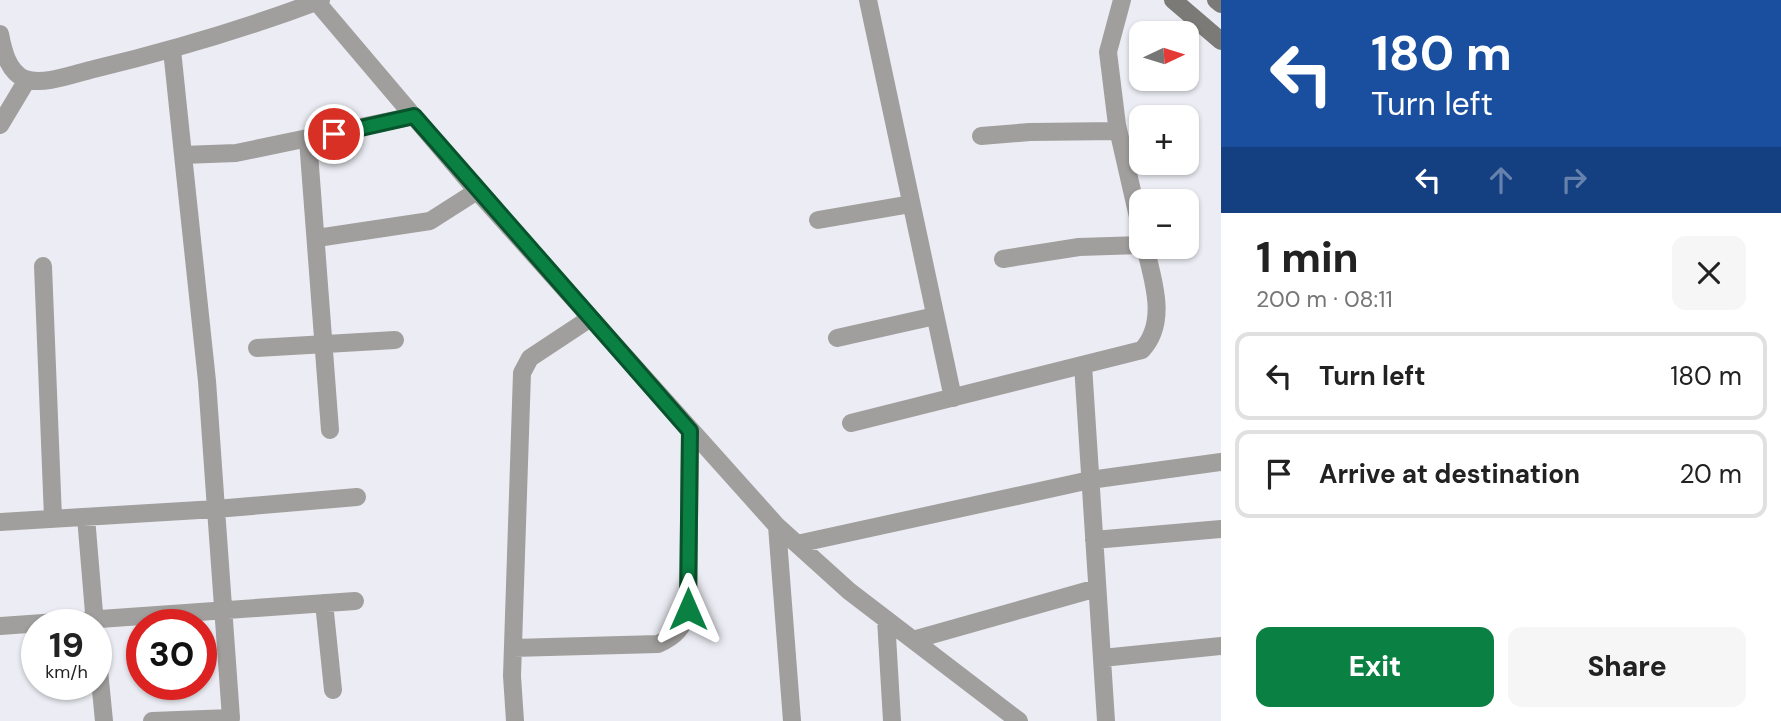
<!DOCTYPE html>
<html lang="en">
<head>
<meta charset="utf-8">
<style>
	:root { --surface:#fff; --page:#f6f6f6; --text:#222; --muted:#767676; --line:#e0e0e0; --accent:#0b8043 }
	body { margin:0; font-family:"DM Sans",sans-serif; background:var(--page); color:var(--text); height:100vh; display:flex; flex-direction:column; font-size:26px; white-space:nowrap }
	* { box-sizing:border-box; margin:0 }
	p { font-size:23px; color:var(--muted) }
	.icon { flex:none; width:38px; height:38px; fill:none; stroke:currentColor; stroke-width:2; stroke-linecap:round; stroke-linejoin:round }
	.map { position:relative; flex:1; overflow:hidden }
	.panel { display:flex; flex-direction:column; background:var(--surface); width:560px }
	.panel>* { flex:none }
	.guide { background:#1a4fa0; color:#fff; overflow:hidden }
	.needle { width:46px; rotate:86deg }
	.buttons { position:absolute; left:1129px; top:21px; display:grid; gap:14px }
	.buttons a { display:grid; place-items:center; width:70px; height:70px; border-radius:14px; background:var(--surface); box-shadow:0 2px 5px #0004; font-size:35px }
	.speed { position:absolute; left:21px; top:609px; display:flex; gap:14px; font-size:35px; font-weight:700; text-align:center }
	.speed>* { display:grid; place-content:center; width:91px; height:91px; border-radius:50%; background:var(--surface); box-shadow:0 2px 5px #0004; line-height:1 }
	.speed small { font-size:18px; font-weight:400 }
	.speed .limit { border:10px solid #d22; background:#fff; color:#111 }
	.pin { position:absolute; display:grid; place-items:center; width:60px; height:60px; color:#fff; margin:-30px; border:4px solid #fff; border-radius:50%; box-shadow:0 2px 7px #0007 }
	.me { position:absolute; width:77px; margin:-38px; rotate:0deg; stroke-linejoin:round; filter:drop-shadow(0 0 5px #0008) }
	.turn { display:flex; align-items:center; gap:24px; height:147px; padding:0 35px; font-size:32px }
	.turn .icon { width:91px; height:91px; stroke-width:2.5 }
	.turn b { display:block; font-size:49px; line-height:60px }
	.lanes { display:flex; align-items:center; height:66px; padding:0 35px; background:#0003; justify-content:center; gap:35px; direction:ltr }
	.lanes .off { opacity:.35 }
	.round { display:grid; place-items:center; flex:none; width:74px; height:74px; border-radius:14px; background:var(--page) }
	.headline { display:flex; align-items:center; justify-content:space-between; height:119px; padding:0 35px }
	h1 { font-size:42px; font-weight:800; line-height:52px }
	.button { display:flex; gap:14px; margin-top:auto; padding:14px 35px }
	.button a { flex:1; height:80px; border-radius:14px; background:var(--accent); color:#fff; font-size:28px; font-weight:800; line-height:80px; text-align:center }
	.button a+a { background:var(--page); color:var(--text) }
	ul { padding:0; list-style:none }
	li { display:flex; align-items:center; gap:21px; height:88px; margin:0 14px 10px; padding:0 21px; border:4px solid var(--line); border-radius:14px }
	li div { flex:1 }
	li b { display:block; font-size:26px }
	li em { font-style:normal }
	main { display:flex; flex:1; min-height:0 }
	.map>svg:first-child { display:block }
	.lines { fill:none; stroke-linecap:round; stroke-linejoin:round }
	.minor { stroke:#a19f9d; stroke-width:18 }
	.secondary { stroke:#7c7a76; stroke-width:18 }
	.route-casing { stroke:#07532c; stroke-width:18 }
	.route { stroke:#0b8043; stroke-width:12 }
</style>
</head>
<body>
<main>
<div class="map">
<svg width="1221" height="721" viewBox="0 0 1221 721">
	<rect width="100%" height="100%" fill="#ecedf4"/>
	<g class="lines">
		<path class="minor" d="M315,0L477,191L777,526L849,591L1019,721
			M868,0L953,398
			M1122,0L1108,52L1117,125L1141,230
			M0,34C3,50 8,72 25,79C44,86 76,73 94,69C173,50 245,29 321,0
			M172,50L183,155
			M0,125L27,80
			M981,136L1030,132L1118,131
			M308,140L330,430
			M818,220L911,204
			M317,238L430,221L477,191
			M1003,259L1079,247L1141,245
			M43,266L53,518
			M837,338L935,316
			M257,348L395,340
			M1083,365L1106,721
			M851,423L1142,350C1168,322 1153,280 1145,247
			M86,517L95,625
			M0,522L216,509L207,381L183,155L236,153L414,116
			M777,526L792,721
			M1094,540L1221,529
			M797,544L1090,480L1221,462
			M324,603L333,690
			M886,619L892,721
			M0,626L355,601
			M96,640L104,721
			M913,640L1097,588
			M513,648L658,644C676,636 683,628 688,609L690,431
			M1102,658L1221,646
			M152,721L231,718L216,509L357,497
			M515,721L512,676L522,373L530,358L589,319"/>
		<path class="secondary" d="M1173,0L1221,41
			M1216,0L1221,4"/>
	</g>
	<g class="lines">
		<g class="route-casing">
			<path id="route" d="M334,134L414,116L690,431L688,609"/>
		</g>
		<use href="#route" class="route"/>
	</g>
</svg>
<div class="buttons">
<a><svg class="needle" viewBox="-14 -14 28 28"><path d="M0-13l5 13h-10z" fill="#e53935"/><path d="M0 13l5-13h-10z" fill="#767676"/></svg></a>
<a>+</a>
<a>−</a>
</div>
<div class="speed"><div>19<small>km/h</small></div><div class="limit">30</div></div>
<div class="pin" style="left:334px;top:134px;background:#d93025"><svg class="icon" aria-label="arrive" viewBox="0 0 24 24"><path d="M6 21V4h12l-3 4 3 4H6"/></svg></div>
<svg class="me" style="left:688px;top:609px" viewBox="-20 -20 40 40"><path d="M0-17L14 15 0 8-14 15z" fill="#0b8043" stroke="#fff" stroke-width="4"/></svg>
</div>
<section class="panel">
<div class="guide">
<div class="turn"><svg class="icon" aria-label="left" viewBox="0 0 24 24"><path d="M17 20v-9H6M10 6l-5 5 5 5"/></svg><div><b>180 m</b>Turn left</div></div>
<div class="lanes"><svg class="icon" aria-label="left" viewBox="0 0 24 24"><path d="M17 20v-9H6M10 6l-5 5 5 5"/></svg><svg class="icon off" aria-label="ahead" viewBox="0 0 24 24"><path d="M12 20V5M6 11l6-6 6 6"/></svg><svg class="icon off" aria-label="right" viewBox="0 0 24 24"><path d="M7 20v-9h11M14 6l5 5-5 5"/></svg></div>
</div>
<div class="headline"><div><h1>1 min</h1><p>200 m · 08:11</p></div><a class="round"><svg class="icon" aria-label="close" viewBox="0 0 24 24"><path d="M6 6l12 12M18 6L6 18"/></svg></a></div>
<ul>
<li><svg class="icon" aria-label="left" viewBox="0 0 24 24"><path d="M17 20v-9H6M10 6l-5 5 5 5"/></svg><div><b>Turn left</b></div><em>180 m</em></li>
<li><svg class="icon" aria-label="arrive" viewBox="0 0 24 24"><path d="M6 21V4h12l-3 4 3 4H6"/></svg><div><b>Arrive at destination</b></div><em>20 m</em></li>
</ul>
<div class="button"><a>Exit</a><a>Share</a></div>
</section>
</main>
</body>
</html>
